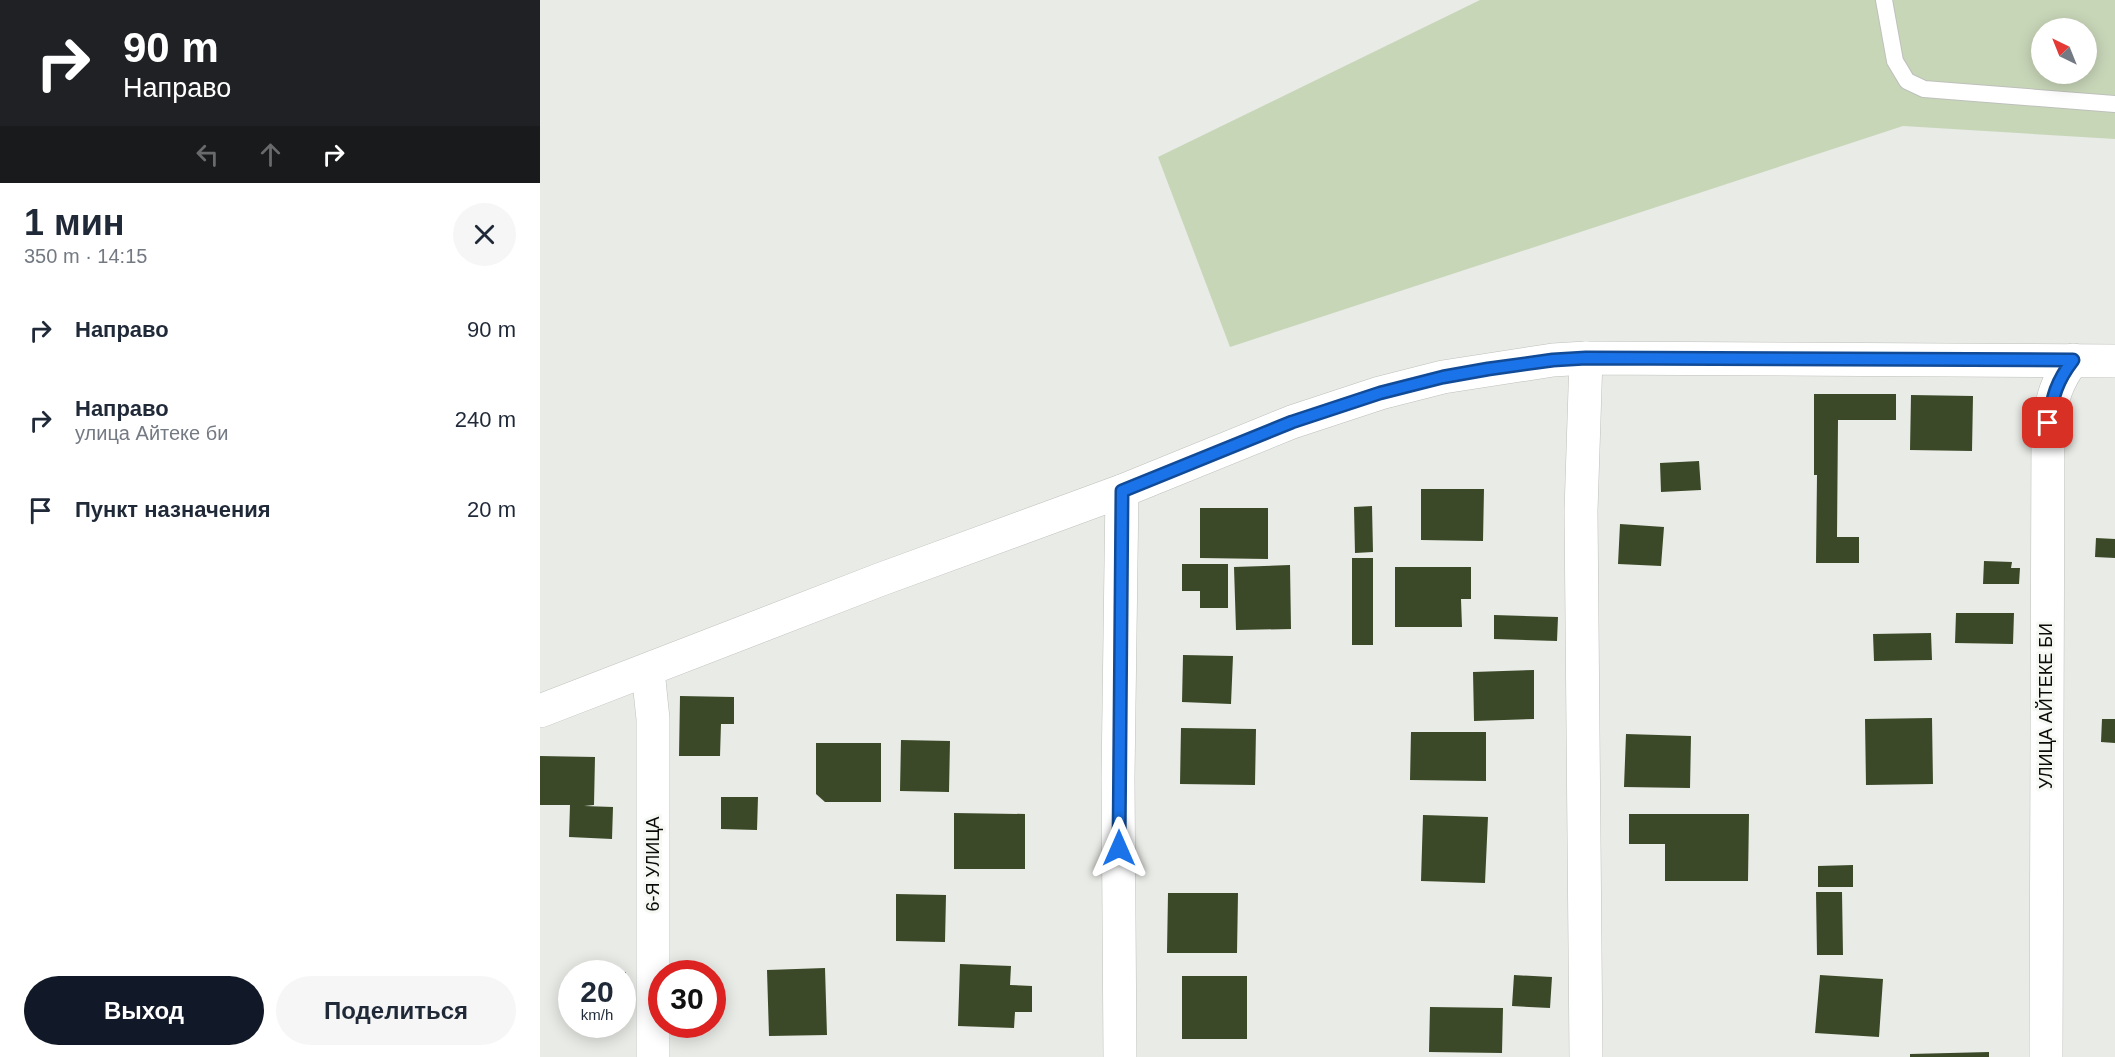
<!DOCTYPE html>
<html lang="ru">
<head>
<meta charset="utf-8">
<style>
	:root { --surface:#fff; --page:#f6f6f7; --text:#1f2937; --muted:#747a83; --accent:#111827 }
	body { margin:0; font-family:Arial,sans-serif; background:var(--page); color:var(--text); height:100vh; display:flex; flex-direction:column; font-size:22px; white-space:nowrap }
	* { box-sizing:border-box; margin:0 }
	p { font-size:20px; color:var(--muted) }
	.icon { flex:none; width:33px; height:33px; fill:none; stroke:currentColor; stroke-width:2; stroke-linecap:round; stroke-linejoin:round }
	.map { position:relative; flex:1; overflow:hidden }
	.details { display:flex; flex-direction:column; background:var(--surface); width:540px }
	.details>* { flex:none }
	.top-card { background:#202124; color:#fff; overflow:hidden }
	.needle { width:39px; rotate:317deg }
	.fabs { position:absolute; left:1491px; top:18px; display:grid; gap:12px }
	.fabs a { display:grid; place-items:center; width:66px; height:66px; border-radius:50%; background:var(--surface); box-shadow:0 3px 15px #0003; font-size:30px }
	.speed { position:absolute; left:18px; top:960px; display:flex; gap:12px; font-size:30px; font-weight:700; text-align:center }
	.speed>* { display:grid; place-content:center; width:78px; height:78px; border-radius:50%; background:var(--surface); box-shadow:0 3px 15px #0003; line-height:1 }
	.speed small { font-size:15px; font-weight:400 }
	.speed .limit { border:9px solid #d22; background:#fff; color:#111 }
	.pin { position:absolute; display:grid; place-items:center; width:51px; height:51px; color:#fff; margin:-26px; border-radius:12px; box-shadow:0 3px 9px #0006 }
	.me { position:absolute; width:66px; margin:-33px; rotate:0deg; stroke-linejoin:round; filter:drop-shadow(0 0 4px #0008) }
	.turn { display:flex; align-items:center; gap:21px; height:126px; padding:0 24px; font-size:27px }
	.turn .icon { width:78px; height:78px; stroke-width:2.5 }
	.turn b { display:block; font-size:42px; line-height:51px }
	.lanes { display:flex; align-items:center; height:57px; padding:0 24px; background:#0003; justify-content:center; gap:30px; direction:ltr }
	.lanes .off { opacity:.35 }
	.round { display:grid; place-items:center; flex:none; width:63px; height:63px; border-radius:32px; background:var(--page) }
	.head { display:flex; align-items:center; justify-content:space-between; height:102px; padding:0 24px }
	h1 { font-size:36px; font-weight:700; line-height:45px }
	.button { display:flex; gap:12px; margin-top:auto; padding:12px 24px }
	.button a { flex:1; height:69px; border-radius:36px; background:var(--accent); color:#fff; font-size:24px; font-weight:700; line-height:69px; text-align:center }
	.button a+a { background:var(--page); color:var(--text) }
	ul { padding:0; list-style:none }
	li { display:flex; align-items:center; gap:18px; height:90px; padding:0 24px }
	li div { flex:1 }
	li b { display:block; font-size:22px }
	li em { font-style:normal }
	main { display:flex; flex:1; min-height:0 }
	.map>svg:first-child { display:block }
	.green { fill:#c8d6b8; fill-rule:evenodd }
	.building { fill:#3b4928 }
	.lines { fill:none; stroke-linecap:round; stroke-linejoin:round }
	.lane-casing { stroke:#bdc0bb; stroke-width:18 }
	.street-casing { stroke:#bdc0bb; stroke-width:34 }
	.secondary-casing { stroke:#bdc0bb; stroke-width:34 }
	.lane { stroke:#fff; stroke-width:16 }
	.street { stroke:#fff; stroke-width:33 }
	.secondary { stroke:#fff; stroke-width:33 }
	.route-casing { stroke:#114b97; stroke-width:15 }
	.route { stroke:#1a73e8; stroke-width:10 }
	.labels { text-anchor:middle; stroke-width:6; stroke-linejoin:round; paint-order:stroke }
	.street-label { font-size:18px; fill:#0b0c0a; stroke:#f6f9f3 }
</style>
</head>
<body>
<main>
<section class="details">
<div class="top-card">
<div class="turn"><svg class="icon" aria-label="right" viewBox="0 0 24 24"><path d="M7 20v-9h11M14 6l5 5-5 5"/></svg><div><b>90 m</b>Направо</div></div>
<div class="lanes"><svg class="icon off" aria-label="left" viewBox="0 0 24 24"><path d="M17 20v-9H6M10 6l-5 5 5 5"/></svg><svg class="icon off" aria-label="ahead" viewBox="0 0 24 24"><path d="M12 20V5M6 11l6-6 6 6"/></svg><svg class="icon" aria-label="right" viewBox="0 0 24 24"><path d="M7 20v-9h11M14 6l5 5-5 5"/></svg></div>
</div>
<div class="head"><div><h1>1 мин</h1><p>350 m · 14:15</p></div><a class="round"><svg class="icon" aria-label="close" viewBox="0 0 24 24"><path d="M6 6l12 12M18 6L6 18"/></svg></a></div>
<ul>
<li><svg class="icon" aria-label="right" viewBox="0 0 24 24"><path d="M7 20v-9h11M14 6l5 5-5 5"/></svg><div><b>Направо</b></div><em>90 m</em></li>
<li><svg class="icon" aria-label="right" viewBox="0 0 24 24"><path d="M7 20v-9h11M14 6l5 5-5 5"/></svg><div><b>Направо</b><p>улица Айтеке би</p></div><em>240 m</em></li>
<li><svg class="icon" aria-label="arrive" viewBox="0 0 24 24"><path d="M6 21V4h12l-3 4 3 4H6"/></svg><div><b>Пункт назначения</b></div><em>20 m</em></li>
</ul>
<div class="button"><a>Выход</a><a>Поделиться</a></div>
</section>
<div class="map">
<svg width="1575" height="1057" viewBox="0 0 1575 1057">
	<rect width="100%" height="100%" fill="#e9ebe6"/>
	<path class="green" d="M940,0H1575V139L1363,126L690,347L618,157ZM1502,28H1546V74H1502Z"/>
	<path class="building" d="M1274,394H1356V420H1298L1297,537H1319V563H1276L1277,475H1274Z
		M1371,395L1433,396L1432,451L1370,450Z
		M1159,461L1161,490L1121,492L1120,463Z
		M881,489H944L943,541L881,540Z
		M832,506L833,552L815,553L814,507Z
		M660,508H728V559L660,558Z
		M1080,524L1124,527L1121,566L1078,564Z
		M1556,538L1575,539V558L1555,557Z
		M812,558H833V645H812Z
		M1444,561L1472,562L1471,568H1480L1479,584H1443Z
		M642,564H688V608H660V591H642Z
		M750,565L751,629L696,630L694,567Z
		M855,567H931V599H921L922,627H855Z
		M1416,613H1474L1473,644L1415,643Z
		M954,615L1018,617L1017,641L954,639Z
		M1391,633L1392,660L1334,661L1333,634Z
		M643,655L693,656L691,704L642,702Z
		M994,670V719L934,721L933,672Z
		M140,696L194,697V724H181L180,756H139Z
		M1392,718L1393,784L1326,785L1325,719Z
		M1562,719H1575V743L1561,742Z
		M641,728L716,729L715,785L640,784Z
		M871,732H946V781L870,780Z
		M1086,734L1151,736L1150,788L1084,787Z
		M361,740L410,741L409,792L360,791Z
		M276,743H341V802H285L276,794Z
		M0,756L55,757L54,805L44,806L73,807L72,839L29,837L30,805H0Z
		M181,797H218L217,830L181,829Z
		M414,813L485,814V869H414Z
		M1089,814H1209L1208,881H1125V844H1089Z
		M883,815L948,817L945,883L881,881Z
		M1313,865V887H1278V866Z
		M1276,892H1302L1303,955H1277Z
		M628,893H698L697,953H627Z
		M356,894L406,895L405,942L356,941Z
		M420,964L471,966L470,985L492,986V1012H475L474,1028L418,1026Z
		M285,968L287,1035L229,1036L227,970Z
		M42,969L86,972L84,996H82V974H41Z
		M974,975L1012,977L1010,1008L972,1006Z
		M1280,975L1343,979L1339,1037L1275,1033Z
		M642,976H707V1039H642Z
		M890,1007L963,1008L962,1053L889,1052Z
		M1449,1052V1057H1370V1054Z"/>
	<g class="lines">
		<g class="lane-casing">
			<path id="lane" d="M1344,0L1355,61L1367,81L1384,89L1575,104"/>
		</g>
		<g class="street-casing">
			<path id="street" d="M108,671L113,719V1057
				M580,1057L578,778L582,491
				M1046,1057L1041,511L1046,358
				M1506,1057L1508,423C1513,397 1516,382 1533,360"/>
		</g>
		<g class="secondary-casing">
			<path id="secondary" d="M0,711L339,580L582,491L752,422L840,393L903,377L1013,360L1046,358L1575,361"/>
		</g>
		<use href="#lane" class="lane"/>
		<use href="#street" class="street"/>
		<use href="#secondary" class="secondary"/>
	</g>
	<g class="lines">
		<g class="route-casing">
			<path id="route" d="M579,848L582,491L752,422L840,393L903,377L948,369L1013,360L1046,358L1533,360C1516,382 1513,396 1508,423"/>
		</g>
		<use href="#route" class="route"/>
	</g>
	<g class="labels">
		<g class="street-label">
			<text transform="translate(1506 706) rotate(-90)" y="6">УЛИЦА АЙТЕКЕ БИ</text>
			<text transform="translate(113 864) rotate(-90)" y="6">6-Я УЛИЦА</text>
		</g>
	</g>
</svg>
<div class="fabs">
<a><svg class="needle" viewBox="-14 -14 28 28"><path d="M0-13l5 13h-10z" fill="#e53935"/><path d="M0 13l5-13h-10z" fill="#747a83"/></svg></a>
</div>
<div class="speed"><div>20<small>km/h</small></div><div class="limit">30</div></div>
<div class="pin" style="left:1508px;top:423px;background:#d93025"><svg class="icon" aria-label="arrive" viewBox="0 0 24 24"><path d="M6 21V4h12l-3 4 3 4H6"/></svg></div>
<svg class="me" style="left:579px;top:848px" viewBox="-20 -20 40 40"><path d="M0-17L14 15 0 8-14 15z" fill="#1a73e8" stroke="#fff" stroke-width="4"/></svg>
</div>
</main>
</body>
</html>
